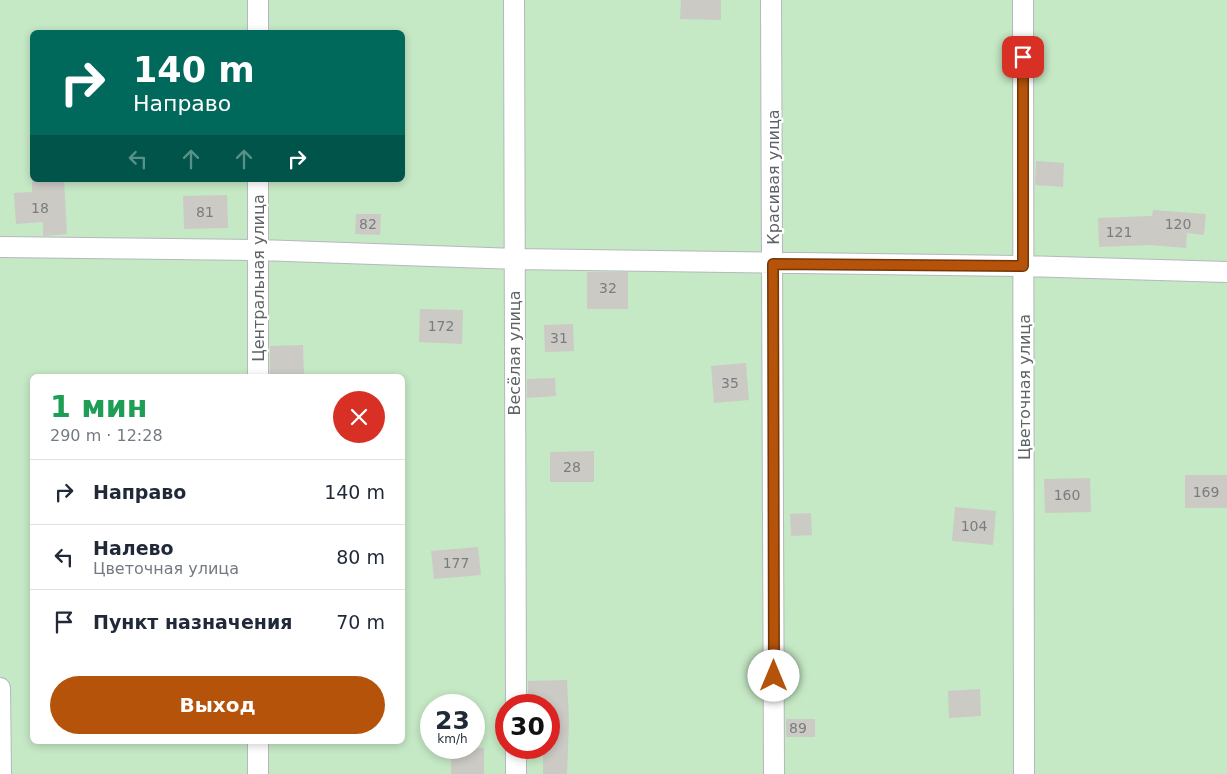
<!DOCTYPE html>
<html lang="ru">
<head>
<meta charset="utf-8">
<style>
	:root { --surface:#fff; --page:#f6f6f7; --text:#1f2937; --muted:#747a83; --line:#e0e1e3; --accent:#b45309 }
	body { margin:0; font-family:"DejaVu Sans",sans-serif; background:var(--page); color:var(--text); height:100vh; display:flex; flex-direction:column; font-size:19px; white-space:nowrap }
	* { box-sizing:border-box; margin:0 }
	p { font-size:16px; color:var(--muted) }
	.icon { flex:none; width:28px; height:28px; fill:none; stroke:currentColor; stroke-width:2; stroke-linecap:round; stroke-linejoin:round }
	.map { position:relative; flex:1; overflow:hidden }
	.details { position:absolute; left:30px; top:374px; width:375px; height:370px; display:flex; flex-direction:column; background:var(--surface); border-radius:8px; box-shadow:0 2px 8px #0003 }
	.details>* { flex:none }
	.guide { position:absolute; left:30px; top:30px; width:375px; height:152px; border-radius:8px; box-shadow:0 2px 8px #0003; background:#00695c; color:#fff; overflow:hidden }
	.speed { position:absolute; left:420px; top:694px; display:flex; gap:10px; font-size:25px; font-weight:700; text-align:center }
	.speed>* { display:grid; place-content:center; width:65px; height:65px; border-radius:50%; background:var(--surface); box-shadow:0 2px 8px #0003; line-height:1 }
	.speed small { font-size:12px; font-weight:400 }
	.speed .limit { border:8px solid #d22; background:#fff; color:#111 }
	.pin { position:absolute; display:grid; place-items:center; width:42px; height:42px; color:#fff; margin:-21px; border-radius:10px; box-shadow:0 2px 8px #0006 }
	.me { position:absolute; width:55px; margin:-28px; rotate:0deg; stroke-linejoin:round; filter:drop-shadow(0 0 4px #0008) }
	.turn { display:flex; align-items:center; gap:18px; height:105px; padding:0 20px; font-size:22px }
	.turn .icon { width:65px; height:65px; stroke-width:2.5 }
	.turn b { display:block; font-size:35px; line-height:42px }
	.lanes { display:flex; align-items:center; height:48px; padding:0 20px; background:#0003; justify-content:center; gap:25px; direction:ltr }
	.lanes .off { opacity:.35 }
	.round { display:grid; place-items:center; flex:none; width:52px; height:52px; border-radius:26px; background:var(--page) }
	.headline { display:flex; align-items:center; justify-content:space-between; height:85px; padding:0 20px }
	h1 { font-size:30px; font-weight:800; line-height:38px; color:#1e9e55 }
	.primary-button { display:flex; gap:10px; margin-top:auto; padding:10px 20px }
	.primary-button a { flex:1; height:58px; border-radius:30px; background:var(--accent); color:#fff; font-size:20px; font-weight:800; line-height:58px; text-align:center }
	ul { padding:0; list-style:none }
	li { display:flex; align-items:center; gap:15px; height:65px; padding:0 20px; border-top:1px solid var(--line) }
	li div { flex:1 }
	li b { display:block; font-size:19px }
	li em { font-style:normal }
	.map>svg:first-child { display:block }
	.green { fill:#c5e8c5; fill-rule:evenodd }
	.building { fill:#cccac5 }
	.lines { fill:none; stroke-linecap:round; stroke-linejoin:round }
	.minor-casing { stroke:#b5b8bc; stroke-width:22 }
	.minor { stroke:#fff; stroke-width:20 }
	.route-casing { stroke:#753606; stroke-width:12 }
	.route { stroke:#b45309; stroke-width:9 }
	.labels { text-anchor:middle; stroke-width:4.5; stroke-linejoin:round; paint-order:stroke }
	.number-label { font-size:14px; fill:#7a7d7f }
	.street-label { font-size:16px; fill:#5f6368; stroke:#fff }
</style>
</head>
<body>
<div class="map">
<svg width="1227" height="774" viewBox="0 0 1227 774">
	<rect width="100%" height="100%" fill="#f1efe8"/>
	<path class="green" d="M0,0H1227V774H0ZM32,32H402V180H32ZM32,376H402V741H32ZM431,705H474V748H431ZM506,705H549V748H506Z"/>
	<path class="building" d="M681,0H721V20L680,19Z
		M1036,161L1064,163L1063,187L1035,185Z
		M32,180H64L67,234L43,236V222L16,224L14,193L32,192Z
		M227,195L228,228L184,229L183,196Z
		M1153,210L1206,214L1204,235L1187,233L1186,248L1150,245L1099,247L1098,218L1152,216Z
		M356,214H381L380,235L355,234Z
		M587,272H628V309H587Z
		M420,309L463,310L462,344L419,342Z
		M573,324L574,351L545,352L544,325Z
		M303,345L304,376H270V346Z
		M746,363L749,400L714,403L711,366Z
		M555,378L556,396L527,398V379Z
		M594,451V482H550V452Z
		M1185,475H1227V508H1185Z
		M1090,478L1091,512L1045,513L1044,479Z
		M955,507L996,511L993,545L952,541Z
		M811,513L812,535L791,536L790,514Z
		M478,547L481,575L434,579L431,551Z
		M567,680L569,722L567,774H543V748H549V705H528V681Z
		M980,689L981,716L949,718L948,691Z
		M786,719H815V737H786Z
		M451,748H484V774H451Z"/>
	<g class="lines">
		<g class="minor-casing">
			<path id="minor" d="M258,0V32
				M514,0L516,705
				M771,0L774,774
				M1023,0L1024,774
				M0,247L259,250L514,259L1023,266L1227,272
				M258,376V180
				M0,688L1,774
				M516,748V774
				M258,774V741"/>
		</g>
		<use href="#minor" class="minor"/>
	</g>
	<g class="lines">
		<g class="route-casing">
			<path id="route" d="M774,676L773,264L1023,266V57"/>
		</g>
		<use href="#route" class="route"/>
	</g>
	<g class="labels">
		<g class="number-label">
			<text x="40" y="213">18</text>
			<text x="205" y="217">81</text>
			<text x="368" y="229">82</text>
			<text x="1178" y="229">120</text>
			<text x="1119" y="237">121</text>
			<text x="608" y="293">32</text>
			<text x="441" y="331">172</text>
			<text x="559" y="343">31</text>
			<text x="730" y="388">35</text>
			<text x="572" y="472">28</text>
			<text x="1206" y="497">169</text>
			<text x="1067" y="500">160</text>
			<text x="974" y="531">104</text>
			<text x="456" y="568">177</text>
			<text x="798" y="733">89</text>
		</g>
		<g class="street-label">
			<text transform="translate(773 177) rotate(-90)" y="6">Красивая улица</text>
			<text transform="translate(258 278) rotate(-90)" y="6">Центральная улица</text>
			<text transform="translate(514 353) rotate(-90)" y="6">Весёлая улица</text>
			<text transform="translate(1024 387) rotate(-90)" y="6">Цветочная улица</text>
		</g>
	</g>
</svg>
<div class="speed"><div>23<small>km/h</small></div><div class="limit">30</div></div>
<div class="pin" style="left:1023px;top:57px;background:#d93025"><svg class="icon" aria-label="arrive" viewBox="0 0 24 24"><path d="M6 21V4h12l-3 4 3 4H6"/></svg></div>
<svg class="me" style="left:774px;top:676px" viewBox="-20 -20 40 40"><circle r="19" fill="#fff"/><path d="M0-13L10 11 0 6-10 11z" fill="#b45309"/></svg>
<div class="guide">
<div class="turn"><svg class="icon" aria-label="right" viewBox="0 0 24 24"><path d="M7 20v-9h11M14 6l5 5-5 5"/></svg><div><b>140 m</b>Направо</div></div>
<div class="lanes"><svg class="icon off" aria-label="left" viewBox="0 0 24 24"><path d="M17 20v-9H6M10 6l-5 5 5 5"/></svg><svg class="icon off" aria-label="ahead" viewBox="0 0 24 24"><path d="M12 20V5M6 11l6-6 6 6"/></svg><svg class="icon off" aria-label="ahead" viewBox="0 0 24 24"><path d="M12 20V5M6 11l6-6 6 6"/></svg><svg class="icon" aria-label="right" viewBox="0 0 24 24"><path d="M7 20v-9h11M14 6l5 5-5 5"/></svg></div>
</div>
<section class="details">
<div class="headline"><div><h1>1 мин</h1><p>290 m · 12:28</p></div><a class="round" style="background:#d93025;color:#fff"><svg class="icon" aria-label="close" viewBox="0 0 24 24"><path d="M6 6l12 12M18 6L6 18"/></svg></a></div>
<ul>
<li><svg class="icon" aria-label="right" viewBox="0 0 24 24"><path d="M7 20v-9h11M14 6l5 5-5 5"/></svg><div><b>Направо</b></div><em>140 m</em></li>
<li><svg class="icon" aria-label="left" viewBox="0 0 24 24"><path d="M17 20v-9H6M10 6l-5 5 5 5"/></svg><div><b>Налево</b><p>Цветочная улица</p></div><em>80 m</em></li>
<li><svg class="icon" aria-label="arrive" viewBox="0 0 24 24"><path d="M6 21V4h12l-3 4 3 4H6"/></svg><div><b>Пункт назначения</b></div><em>70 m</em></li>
</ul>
<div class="primary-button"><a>Выход</a></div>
</section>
</div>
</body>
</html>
